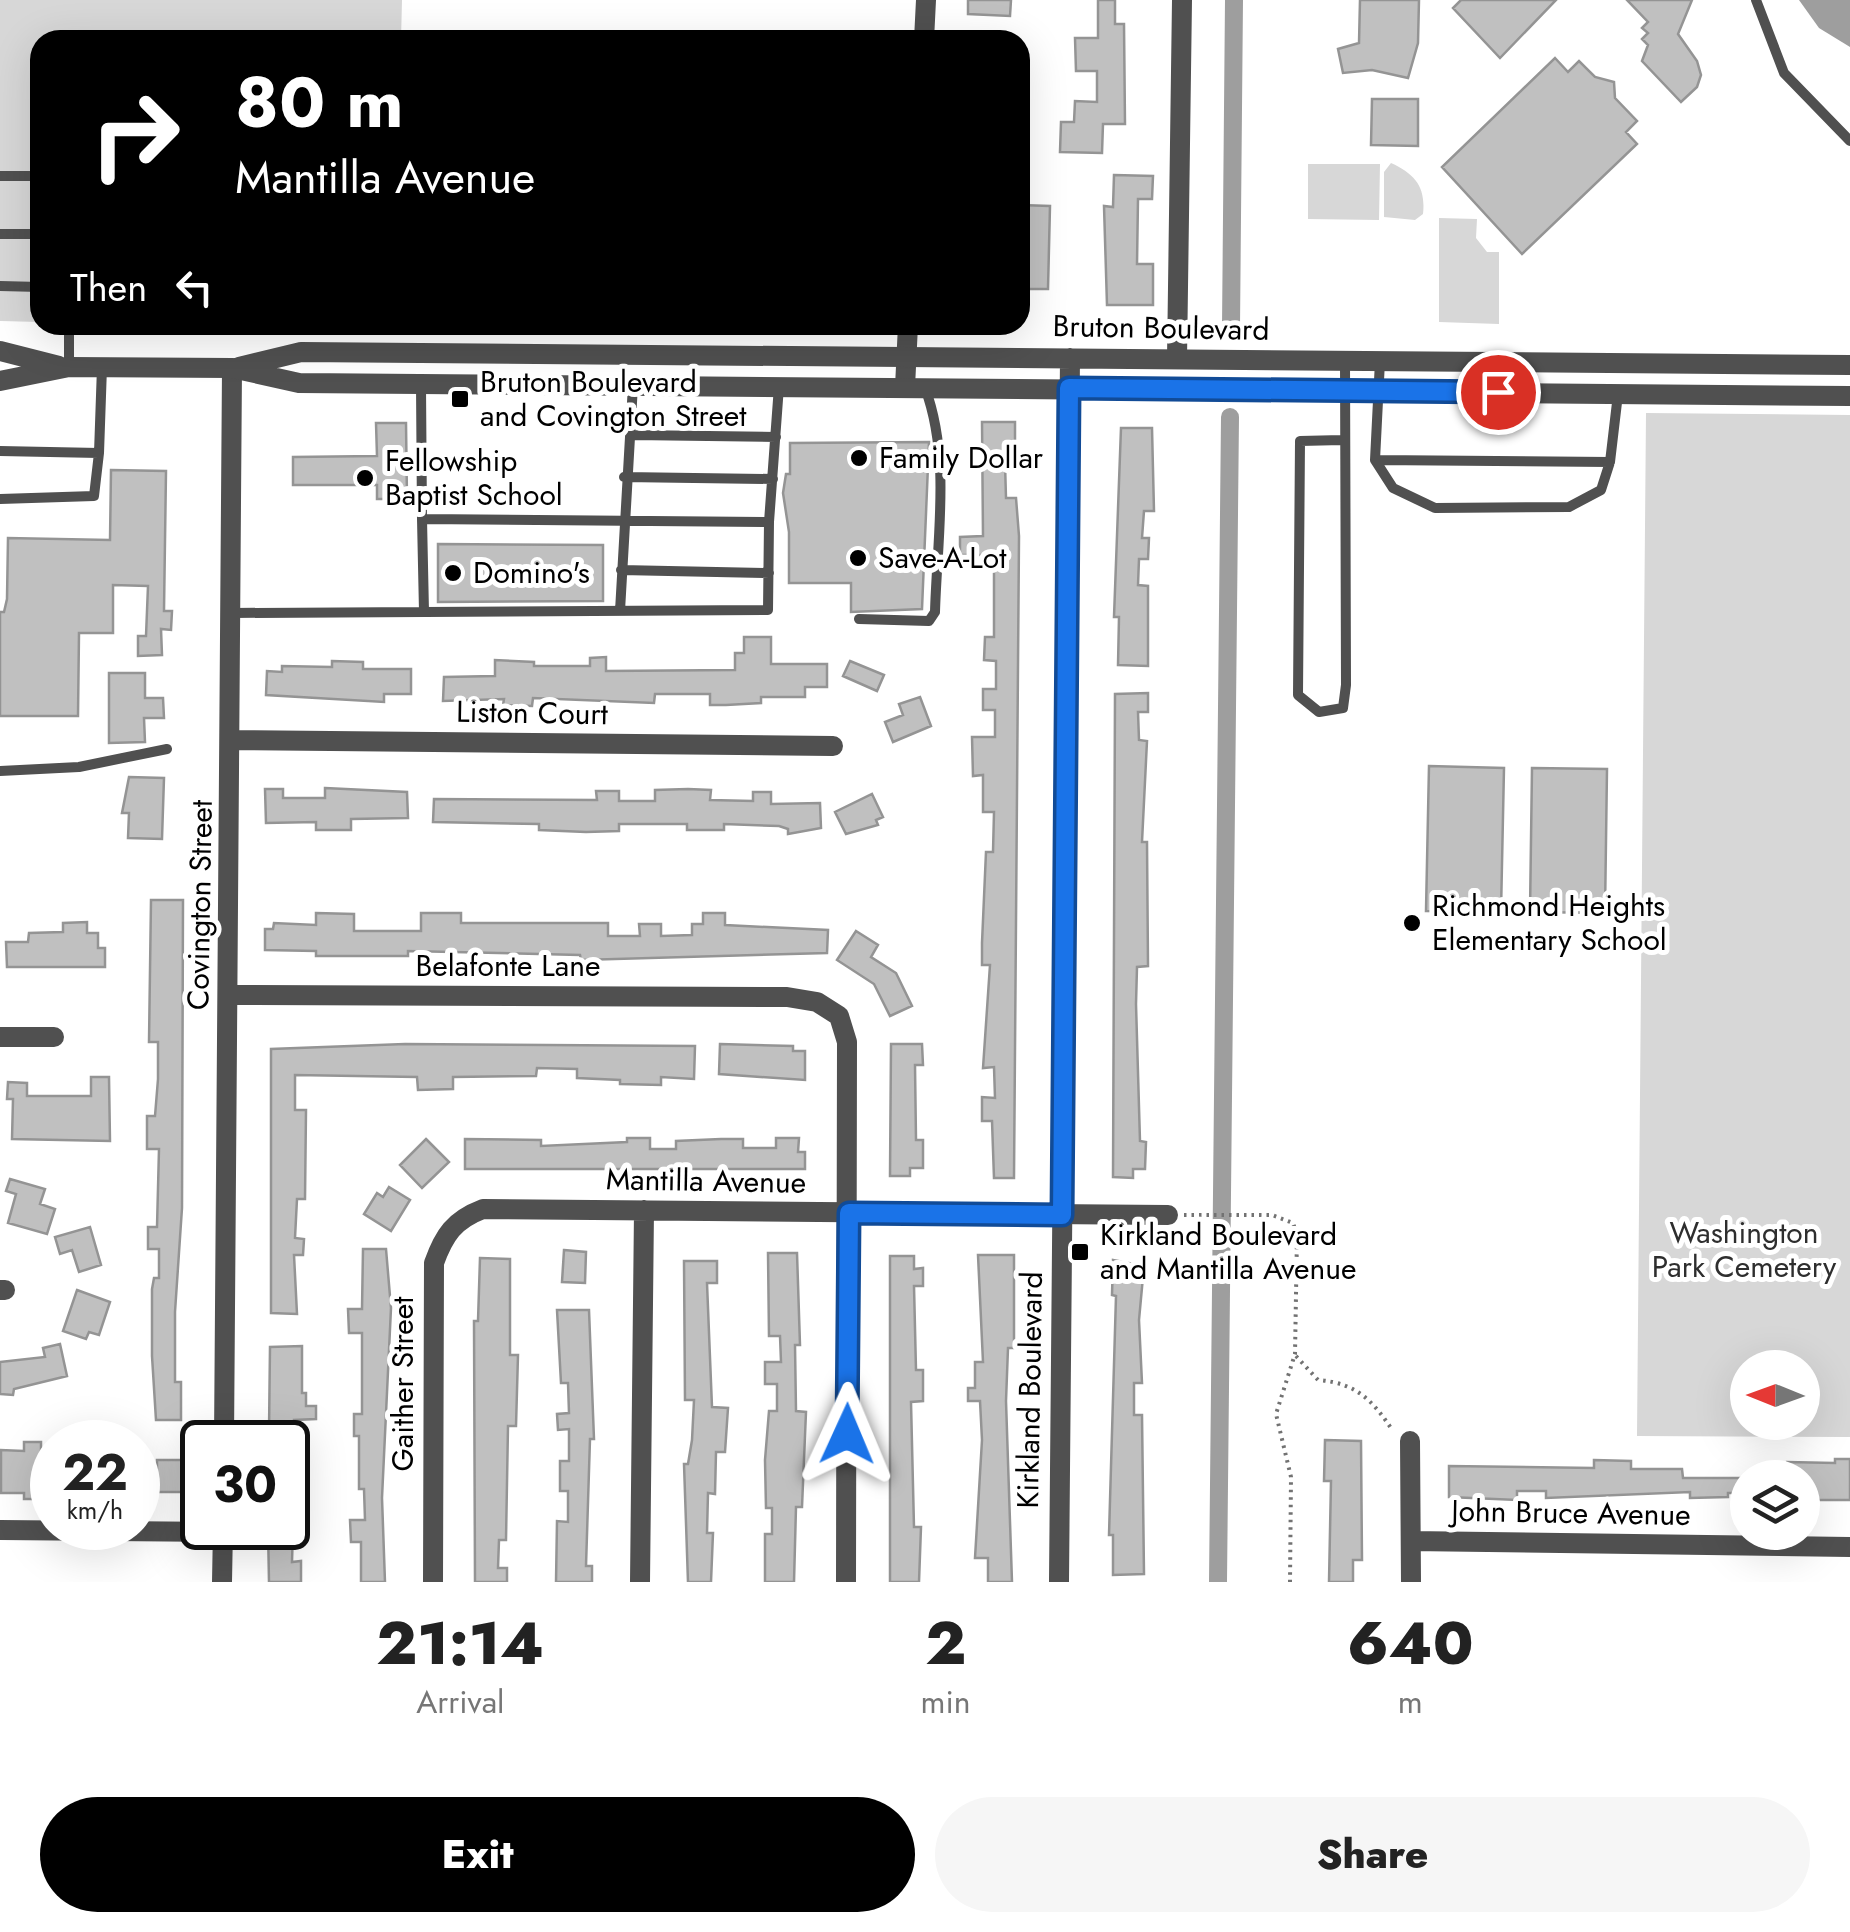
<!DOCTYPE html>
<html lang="en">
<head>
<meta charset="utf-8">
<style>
	:root { --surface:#fff; --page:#f6f6f6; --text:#222; --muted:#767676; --accent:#000 }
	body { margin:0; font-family:Jost,sans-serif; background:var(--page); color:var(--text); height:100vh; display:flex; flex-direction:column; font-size:38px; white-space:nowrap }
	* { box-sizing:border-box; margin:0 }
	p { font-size:32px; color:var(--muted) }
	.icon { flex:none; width:55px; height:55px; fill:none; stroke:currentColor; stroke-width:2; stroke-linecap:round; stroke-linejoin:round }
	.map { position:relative; height:1582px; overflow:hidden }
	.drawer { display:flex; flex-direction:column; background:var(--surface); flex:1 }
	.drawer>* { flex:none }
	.hud { position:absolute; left:30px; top:30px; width:1000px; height:305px; border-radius:30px; box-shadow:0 10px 40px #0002; background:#000; color:#fff; overflow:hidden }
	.needle { width:65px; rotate:271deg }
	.fabs { position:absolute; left:1730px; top:1350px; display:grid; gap:20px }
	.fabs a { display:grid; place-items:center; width:90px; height:90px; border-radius:50%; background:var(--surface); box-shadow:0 10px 40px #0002; font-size:50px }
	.speed { position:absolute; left:30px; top:1420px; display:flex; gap:20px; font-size:50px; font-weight:700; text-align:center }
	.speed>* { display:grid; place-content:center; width:130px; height:130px; border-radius:50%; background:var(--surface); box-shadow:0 10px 40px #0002; line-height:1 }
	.speed small { font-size:25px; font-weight:400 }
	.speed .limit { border:5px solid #111; border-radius:15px; background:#fff; color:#111 }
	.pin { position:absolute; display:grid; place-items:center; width:85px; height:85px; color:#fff; margin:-42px; border:5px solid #fff; border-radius:50%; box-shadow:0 2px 10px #0007 }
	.me { position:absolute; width:110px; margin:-55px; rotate:1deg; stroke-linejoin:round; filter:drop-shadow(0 0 8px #0008) }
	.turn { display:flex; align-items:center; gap:35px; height:210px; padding:0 40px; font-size:45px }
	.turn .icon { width:130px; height:130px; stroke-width:2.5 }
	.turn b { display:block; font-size:70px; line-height:85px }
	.then { display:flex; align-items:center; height:95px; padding:0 40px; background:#0003; gap:20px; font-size:38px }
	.eta { display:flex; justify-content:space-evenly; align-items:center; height:170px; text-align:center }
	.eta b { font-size:60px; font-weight:800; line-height:70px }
	.action { display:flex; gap:20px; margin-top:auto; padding:20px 40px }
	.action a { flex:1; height:115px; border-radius:60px; background:var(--accent); color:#fff; font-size:40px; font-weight:800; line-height:115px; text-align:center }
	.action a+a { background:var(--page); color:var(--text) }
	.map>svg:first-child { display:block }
	.green { fill:#d7d7d7; fill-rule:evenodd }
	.water { fill:#9e9e9e }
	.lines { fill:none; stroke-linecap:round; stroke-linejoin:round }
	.canal { stroke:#9e9e9e; stroke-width:18 }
	.building { fill:#c0c0c0; stroke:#949494; stroke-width:2.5 }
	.path { stroke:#727272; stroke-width:4; stroke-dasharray:2.5 5; stroke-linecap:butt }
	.service { stroke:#505050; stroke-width:10 }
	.minor { stroke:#505050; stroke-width:20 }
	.tertiary { stroke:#505050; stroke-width:20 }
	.route-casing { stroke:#114b97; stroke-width:25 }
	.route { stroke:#1a73e8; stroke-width:18 }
	.poi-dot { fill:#000; stroke:#fff; stroke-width:4 }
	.labels { text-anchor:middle; stroke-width:10; stroke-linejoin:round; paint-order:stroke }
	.street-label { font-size:30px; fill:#000; stroke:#fff }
	.poi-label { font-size:30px; fill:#000; stroke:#fff; text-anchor:start }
	.park-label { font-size:30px; fill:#2e2e2e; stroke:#fff }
</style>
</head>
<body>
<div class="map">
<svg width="1850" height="1582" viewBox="0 0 1850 1582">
	<rect width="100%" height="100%" fill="#fff"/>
	<path class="green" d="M0,0H402L401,40H40V322L0,321Z
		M1391,163C1415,174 1426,187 1423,214L1415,220L1384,217V172Z
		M1308,164H1380L1379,220L1308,219Z
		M1439,218L1477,219L1476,238L1487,252H1499V324L1439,322Z
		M1646,413L1850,415V1437L1637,1436ZM1748,1368H1802V1422H1748Z"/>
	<path class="water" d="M1799,0H1850V47L1819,28Z"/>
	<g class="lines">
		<path class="canal" d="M1231,327L1234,0
			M1218,1582L1230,417"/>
	</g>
	<path class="building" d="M968,0H1011L1010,16L968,14Z
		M1098,0H1115V24H1124L1125,124H1103L1102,153L1060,152L1061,122H1074L1075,101L1097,102V71H1076L1075,38H1098Z
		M1360,0H1419L1418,43L1408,78L1372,70L1343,73L1338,49L1359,43Z
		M1461,0H1556L1500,58L1453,8Z
		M1627,0H1692L1678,34L1697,61L1701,75L1697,87L1681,102L1642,61L1648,45L1642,39L1648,33L1642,28L1648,22Z
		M1555,58L1568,72L1579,61L1595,77L1614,82L1615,98L1637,121L1626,132L1637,144L1522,254L1442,167Z
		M1372,99H1418V146L1371,145Z
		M1114,175L1153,176L1152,199H1138L1137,264H1153V305H1107L1104,206L1113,207Z
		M1020,205L1050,206L1048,289H1020Z
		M982,422H1015V464L1005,463L1006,498H1016L1019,536L1014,1178H994L992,1121H982V1097L995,1098L994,1067L983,1068L990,965H982V943L986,852H993L994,812H983V775L973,776L972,737H995V710H983V689H996V661L984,660L985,637H994V566H987V555H960V537L983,536Z
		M376,423H406L407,499H377V485H293V457L377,456Z
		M1121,428H1152L1154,511H1144L1142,538H1149L1148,559H1139L1138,585L1148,586V666L1118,665L1119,617H1114Z
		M929,442L922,609L851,612V583H789V532L783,493L786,474H790V443Z
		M111,470L166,471L164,611H172L171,630L161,629L162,655L138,656V636H146L148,586L113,585V633H79L78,716H0V612H4L7,599L8,538L110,540Z
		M438,544L603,545V601L438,602Z
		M744,637H771V664H827V687H805V697H761V703L726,705H710V694H655L654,703L533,698L532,706L503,705L504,699L443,701L444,677L495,676V660L534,662V666H590V658L606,657V671L735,670V653H744Z
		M332,661L363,662V669H411V694H384V702L266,695L267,671L282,672V666L332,667Z
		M850,661L884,675L877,691L843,676Z
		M109,673H145V698H163L164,718H144L145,742L109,743Z
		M1148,693V712H1138L1139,740L1147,741L1142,842H1147L1148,966L1137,967L1136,1004L1140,1141L1146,1142L1145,1169H1133V1178L1113,1177L1115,694Z
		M920,697L931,726L893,742L885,722L903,715L899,704Z
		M1429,766L1504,768L1501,912L1426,911Z
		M1532,768L1607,769L1605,913L1530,912Z
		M129,777L164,778L162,839L128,838L129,813H122Z
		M325,788L407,792L408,818L351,819V830H316V822L266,823L265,789H283V798H325Z
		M688,789L711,790L710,800L753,801V792H771V804L820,803L821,828L788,834V829L779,826L724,824V830H687V824H619V831L586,832L539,830V824L433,822L434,799L597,800L596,791H619V801H655V790Z
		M872,794L883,817L876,820L878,825L846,834L835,812Z
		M151,900H183L182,1208L175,1312V1382H181V1420H156L152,1356V1289L154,1278H159V1249H148V1227H157L159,1149H147V1116H155L158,1079V1042H149Z
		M316,913L354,914V931H421V913H461V923H608V936H640L639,924H661V936L692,935V924H703V913H725V925L828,930L827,953L581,960L580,955L408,951V956H316V951L265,950V929H273L274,923L316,925Z
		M87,922V933H98V948H105V967H7L6,942H28L29,933L63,932V923Z
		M856,931L878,945L871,957L896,973L912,1006L890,1016L874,984L837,960Z
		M405,1044L695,1046L694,1079L661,1077V1085L620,1084V1080L577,1078V1069L537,1068L536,1076L453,1077V1089L418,1090L417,1077L295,1075V1110H306L305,1199H297L295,1238L304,1239L303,1255H294L297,1314L271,1313V1049Z
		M720,1044L793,1046V1051H805V1080L719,1074Z
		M891,1044H922L923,1065H915L916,1140H923V1168H910V1176H890Z
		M91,1077H109L110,1141L12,1139L13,1099H7L8,1082L27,1083V1096H91Z
		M627,1138H650V1149H676V1141L721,1139H743V1148H776V1138H799L798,1152H805V1169H465V1139L541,1140V1146L627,1142Z
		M426,1139L449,1162L422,1188L400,1165Z
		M10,1179L45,1189L40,1204L55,1209L47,1234L8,1223L16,1194L6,1191Z
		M389,1187L410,1200L391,1231L364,1214L377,1193L383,1197Z
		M90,1227L101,1265L79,1272L72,1250L60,1254L55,1237Z
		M363,1249H386L391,1308L382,1498L385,1582H361V1542H351L350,1520H365L364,1489H359V1436H354V1414H362V1333H349L348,1309H362Z
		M564,1250L586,1252L585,1283L562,1282Z
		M768,1253H797L800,1345H795L796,1411L806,1412L802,1507H796L794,1582H765V1534H772V1508H766L765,1460L769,1411H777V1384H765V1362H781L780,1336H769Z
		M978,1255H1014V1348H1008L1006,1401L1012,1582H988V1558H975L982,1440L980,1401H968V1388H975V1362H983Z
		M890,1256H914V1269L923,1268V1286H914L916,1370H923V1401L911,1402L914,1527H921L919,1582H890Z
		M480,1258L510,1259V1355H518L516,1426H508L506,1540H499L498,1568H507V1582H475L474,1321H478Z
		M1113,1260L1144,1266L1139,1320L1142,1383H1134V1415H1142L1144,1574L1113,1575V1535H1109L1116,1296L1112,1295Z
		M684,1261H717V1283H707L712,1407L728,1408L725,1452H716L715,1494L708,1493L707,1533H713L711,1582H688L684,1464H688L692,1440L694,1400H685Z
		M77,1290L110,1302L99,1335L89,1332L86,1339L63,1331Z
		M557,1310H589L594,1439H590L586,1566H592V1582H556L557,1521L568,1522V1491H560V1461H569V1429L558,1430L557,1414L569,1413L568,1383H561Z
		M60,1344L67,1376L14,1389L13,1395L0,1394V1362L45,1357L43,1348Z
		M302,1346V1393H306V1406H316V1419L294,1420V1431H269L270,1347Z
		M1325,1440L1361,1441L1362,1560H1353V1582H1329L1331,1481H1324Z
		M24,1442H41V1464H52V1493H40V1499H24V1493H1V1450L24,1451Z
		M288,1448H303L302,1473H288Z
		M1835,1459H1850V1500H1802V1478H1786L1787,1462L1835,1463Z
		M157,1460H182V1492H144V1468H157Z
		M1594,1460L1631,1461V1469H1682L1683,1478H1748V1493H1728V1497L1690,1498V1492L1546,1498V1491H1517V1500L1449,1497V1466L1594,1468Z
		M268,1528H293L292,1562L301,1561V1582H269Z"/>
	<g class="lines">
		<path class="path" d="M1184,1215H1272L1293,1223L1297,1235L1295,1354L1276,1414L1291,1477L1290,1582
			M1296,1356L1318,1380C1357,1383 1373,1401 1393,1431"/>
		<path class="service" d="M1756,0L1784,73L1850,141
			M0,176H40
			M0,234H40
			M0,286L40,287
			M1380,361L1375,460L1393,488L1435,508L1569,507L1601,490L1610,462L1618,394
			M69,367V325
			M421,385L422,519L769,522L779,386
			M633,435L776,437
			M1342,440L1300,441L1298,695L1319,712L1343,708L1346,685L1345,361
			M0,451L99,453L102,367
			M1375,460L1610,462
			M624,477L773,479
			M0,499L94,496L99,453
			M422,519L424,612
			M621,570L769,573
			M620,611L633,385
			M232,613L768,610L769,522
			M859,619L929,621L935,612C937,539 951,457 925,388
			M0,771L79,767L167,749"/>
		<path class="minor" d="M924,40L926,0
			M1177,359L1182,0
			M905,387L908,325
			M231,740L833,746
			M229,995L787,997L817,1002L839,1016L847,1042L846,1582
			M0,1037H54
			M0,1290H5
			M1410,1441L1411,1582
			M224,1442L232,368
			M0,1530L222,1532
			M1411,1541L1850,1547
			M222,1582L223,1528
			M433,1582L434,1263C444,1235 454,1220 483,1209L1168,1215
			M640,1582L644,1210"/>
		<path class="tertiary" d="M0,351L59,366
			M239,367L301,352L1850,365
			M0,381L69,367L232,368L299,383L1850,396
			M1059,1582L1070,358"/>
	</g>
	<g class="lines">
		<g class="route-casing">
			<path id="route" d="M847,1434L849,1213L1062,1215L1069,388L1498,392"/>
		</g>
		<use href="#route" class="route"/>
	</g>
	<g class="poi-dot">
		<rect x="450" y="389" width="20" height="20" rx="5"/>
		<circle cx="859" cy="458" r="10"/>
		<circle cx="365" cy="478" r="10"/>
		<circle cx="858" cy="558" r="10"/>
		<circle cx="453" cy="573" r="10"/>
		<circle cx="1412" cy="923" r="10"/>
		<rect x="1070" y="1242" width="20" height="20" rx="5"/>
	</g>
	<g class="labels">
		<g class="street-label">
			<text transform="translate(1161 328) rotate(1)" y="10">Bruton Boulevard</text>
			<text transform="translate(532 713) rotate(1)" y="10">Liston Court</text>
			<text transform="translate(200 905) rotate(-89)" y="10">Covington Street</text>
			<text x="508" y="976">Belafonte Lane</text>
			<text transform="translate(706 1181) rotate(1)" y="10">Mantilla Avenue</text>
			<text transform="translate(403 1384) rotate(-90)" y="10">Gaither Street</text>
			<text transform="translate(1030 1390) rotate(-89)" y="10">Kirkland Boulevard</text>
			<text transform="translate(1571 1513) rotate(1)" y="10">John Bruce Avenue</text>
		</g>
		<g class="poi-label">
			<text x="480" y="392">Bruton Boulevard<tspan x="480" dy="34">and Covington Street</tspan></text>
			<text x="879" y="468">Family Dollar</text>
			<text x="385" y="471">Fellowship<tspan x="385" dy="34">Baptist School</tspan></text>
			<text x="878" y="568">Save-A-Lot</text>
			<text x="473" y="583">Domino's</text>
			<text x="1432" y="916">Richmond Heights<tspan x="1432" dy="34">Elementary School</tspan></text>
			<text x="1100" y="1245">Kirkland Boulevard<tspan x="1100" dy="34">and Mantilla Avenue</tspan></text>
		</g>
		<g class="park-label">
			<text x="1744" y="1243">Washington<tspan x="1744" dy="34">Park Cemetery</tspan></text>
		</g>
	</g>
</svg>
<div class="fabs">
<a><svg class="needle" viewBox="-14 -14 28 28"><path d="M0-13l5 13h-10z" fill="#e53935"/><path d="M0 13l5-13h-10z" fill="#767676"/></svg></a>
<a><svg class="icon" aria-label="layers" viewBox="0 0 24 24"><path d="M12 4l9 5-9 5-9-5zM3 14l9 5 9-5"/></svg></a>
</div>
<div class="speed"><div>22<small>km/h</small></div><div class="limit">30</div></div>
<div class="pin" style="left:1498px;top:392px;background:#d93025"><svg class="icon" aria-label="arrive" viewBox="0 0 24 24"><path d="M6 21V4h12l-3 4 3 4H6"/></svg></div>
<svg class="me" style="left:847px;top:1434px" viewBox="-20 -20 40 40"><path d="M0-17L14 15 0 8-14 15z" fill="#1a73e8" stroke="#fff" stroke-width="4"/></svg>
<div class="hud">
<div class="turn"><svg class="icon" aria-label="right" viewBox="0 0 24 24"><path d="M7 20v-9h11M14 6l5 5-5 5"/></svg><div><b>80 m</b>Mantilla Avenue</div></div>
<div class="then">Then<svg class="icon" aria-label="left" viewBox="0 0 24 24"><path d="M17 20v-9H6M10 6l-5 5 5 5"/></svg></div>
</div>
</div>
<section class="drawer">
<div class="eta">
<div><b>21:14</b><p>Arrival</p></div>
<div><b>2</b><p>min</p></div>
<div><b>640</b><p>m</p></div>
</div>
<div class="action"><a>Exit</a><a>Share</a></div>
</section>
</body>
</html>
